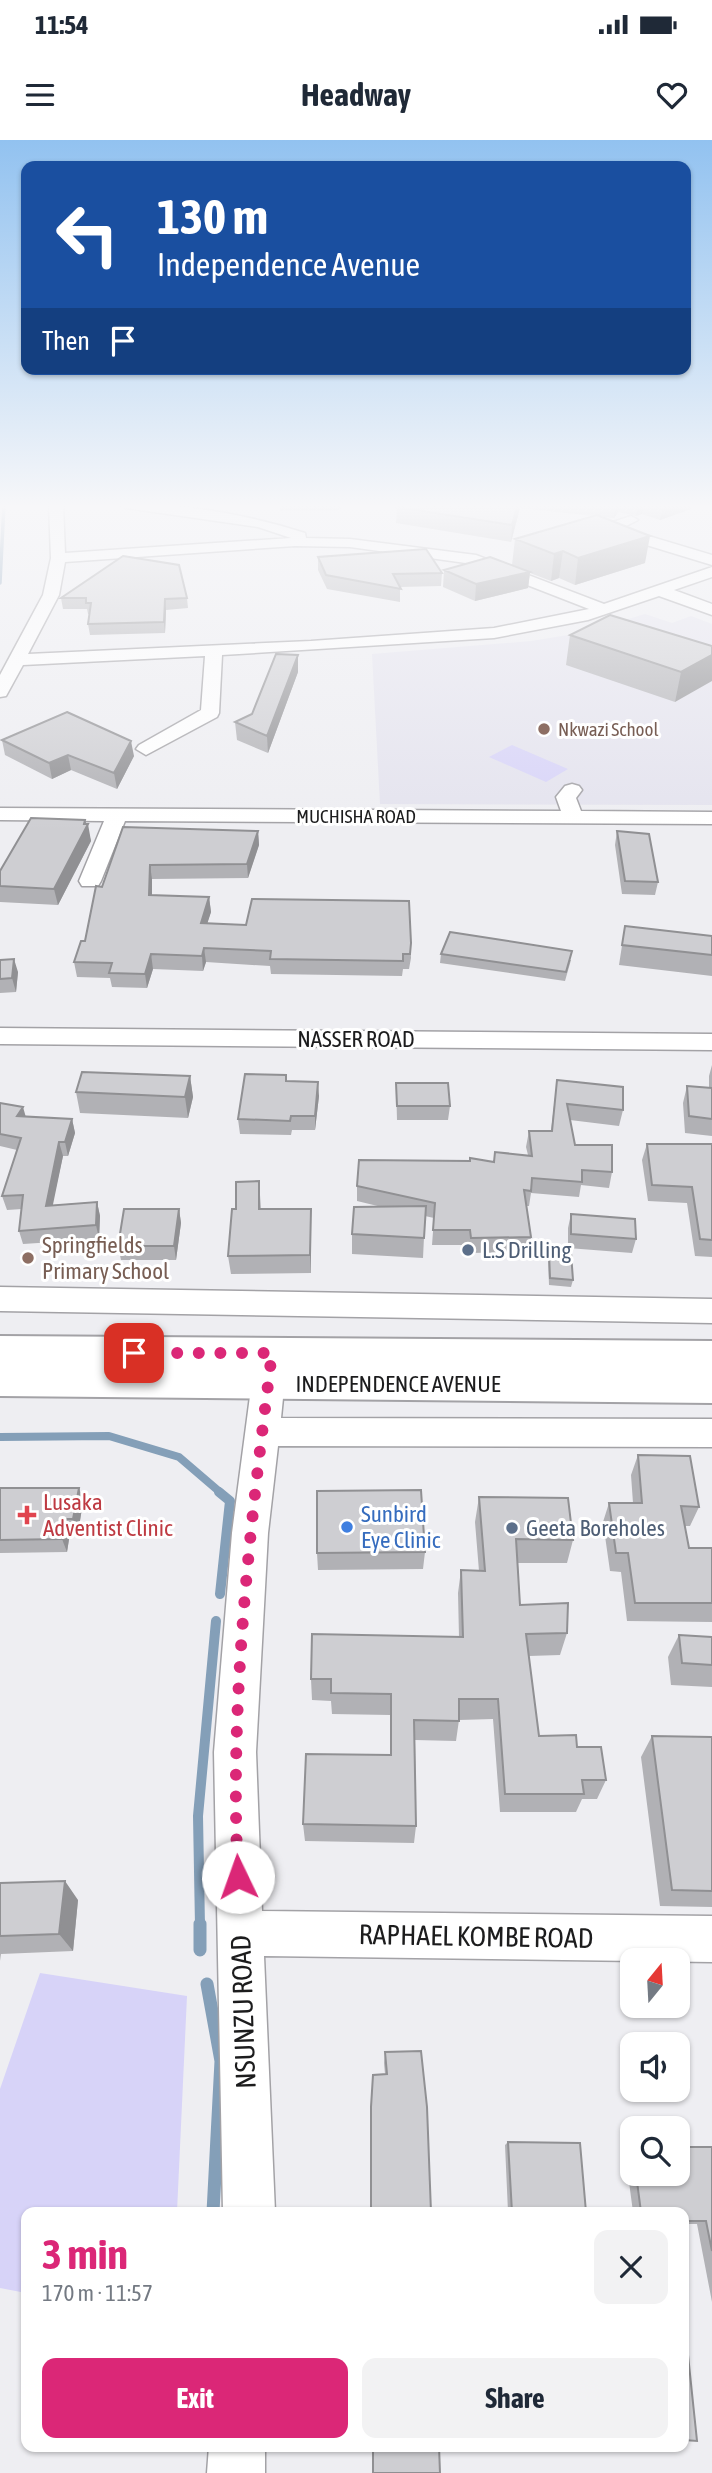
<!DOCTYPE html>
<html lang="en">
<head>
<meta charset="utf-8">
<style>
	:root { --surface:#fff; --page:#f2f2f3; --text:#1f2937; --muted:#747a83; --accent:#db2777 }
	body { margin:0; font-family:"Asap Condensed",sans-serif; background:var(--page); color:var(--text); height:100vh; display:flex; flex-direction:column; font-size:26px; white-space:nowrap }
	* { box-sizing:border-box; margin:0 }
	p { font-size:23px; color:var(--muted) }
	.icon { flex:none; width:38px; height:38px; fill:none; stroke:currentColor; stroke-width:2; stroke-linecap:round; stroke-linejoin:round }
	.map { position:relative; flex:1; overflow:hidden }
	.panel { position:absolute; left:21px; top:2067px; width:668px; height:245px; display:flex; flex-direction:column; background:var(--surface); border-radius:14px; box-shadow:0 2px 5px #0004 }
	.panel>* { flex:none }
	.top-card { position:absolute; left:21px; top:21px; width:670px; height:214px; border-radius:14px; box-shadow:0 2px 5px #0004; background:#1a4fa0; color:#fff; overflow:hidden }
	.needle { width:46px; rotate:18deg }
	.tools { position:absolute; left:620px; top:1808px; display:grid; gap:14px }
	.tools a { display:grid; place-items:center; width:70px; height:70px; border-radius:14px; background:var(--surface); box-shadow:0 2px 5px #0004; font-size:35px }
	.pin { position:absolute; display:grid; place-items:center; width:60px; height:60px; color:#fff; margin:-30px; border-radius:14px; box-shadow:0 4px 10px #0006 }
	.me { position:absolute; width:77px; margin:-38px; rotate:357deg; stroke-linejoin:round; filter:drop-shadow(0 0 5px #0008) }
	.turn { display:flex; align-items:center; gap:24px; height:147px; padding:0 21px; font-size:32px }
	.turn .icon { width:91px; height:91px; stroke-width:2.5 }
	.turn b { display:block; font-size:49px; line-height:60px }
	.then { display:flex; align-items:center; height:66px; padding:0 21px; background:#0003; gap:14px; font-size:26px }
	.round { display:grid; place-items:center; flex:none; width:74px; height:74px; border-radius:14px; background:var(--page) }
	.summary { display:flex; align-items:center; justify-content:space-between; height:119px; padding:0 21px }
	h1 { font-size:42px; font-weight:700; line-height:52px; color:var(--accent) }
	.button { display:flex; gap:14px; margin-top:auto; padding:14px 21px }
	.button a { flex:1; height:80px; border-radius:14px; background:var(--accent); color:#fff; font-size:28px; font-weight:700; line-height:80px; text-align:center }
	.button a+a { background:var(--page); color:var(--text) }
	.status { display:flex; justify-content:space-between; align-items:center; height:49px; padding:0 35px; background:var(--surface); direction:ltr }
	.status svg { height:19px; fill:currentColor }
	header { display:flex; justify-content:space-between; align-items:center; height:91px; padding:0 21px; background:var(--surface); font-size:32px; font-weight:700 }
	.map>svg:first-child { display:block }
	.built { fill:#e4e3ee }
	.green { fill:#d7d3f8 }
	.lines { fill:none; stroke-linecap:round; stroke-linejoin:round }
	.stream-far3 { stroke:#849fb8; stroke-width:3.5 }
	.stream-far2 { stroke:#849fb8; stroke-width:8 }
	.stream-far1 { stroke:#849fb8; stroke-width:10 }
	.stream { stroke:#849fb8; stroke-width:13 }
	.minor-casing { stroke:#a3a2a6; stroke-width:3 }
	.major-casing { stroke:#a3a2a6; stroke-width:4 }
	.minor { fill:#fff; fill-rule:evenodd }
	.major { fill:#fff; fill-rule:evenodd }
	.wall { fill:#b1b1b5 }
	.shaded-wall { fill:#909093 }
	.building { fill:#ceced2; stroke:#909093; stroke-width:2 }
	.route { stroke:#db2777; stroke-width:12; stroke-dasharray:0 21.6 }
	.education-dot { fill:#8d6e63; stroke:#fff; stroke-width:2.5 }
	.service-dot { fill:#5c6f8a; stroke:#fff; stroke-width:2.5 }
	.health-dot { fill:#e0444e; stroke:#fff; stroke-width:2.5 }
	.shop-dot { fill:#3f7fe0; stroke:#fff; stroke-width:2.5 }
	.labels { text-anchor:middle; stroke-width:6; stroke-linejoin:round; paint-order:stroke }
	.far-education-label { font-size:19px; fill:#785e54; stroke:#fff; text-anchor:start }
	.far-street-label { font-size:19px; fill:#1c1c1d; stroke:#fff }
	.street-label { font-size:23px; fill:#1c1c1d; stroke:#fff }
	.education-label { font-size:23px; fill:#785e54; stroke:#fff; text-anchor:start }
	.service-label { font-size:23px; fill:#4e5e75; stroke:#fff; text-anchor:start }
	.health-label { font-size:23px; fill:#be3a42; stroke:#fff; text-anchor:start }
	.shop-label { font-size:23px; fill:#366cbe; stroke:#fff; text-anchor:start }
	.near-street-label { font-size:28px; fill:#1c1c1d; stroke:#fff }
</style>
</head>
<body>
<div class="status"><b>11:54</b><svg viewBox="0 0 49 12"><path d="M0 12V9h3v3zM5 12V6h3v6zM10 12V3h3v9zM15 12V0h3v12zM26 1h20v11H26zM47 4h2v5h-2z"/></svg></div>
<header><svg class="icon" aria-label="menu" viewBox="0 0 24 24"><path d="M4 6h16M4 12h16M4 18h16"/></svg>Headway<svg class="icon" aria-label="heart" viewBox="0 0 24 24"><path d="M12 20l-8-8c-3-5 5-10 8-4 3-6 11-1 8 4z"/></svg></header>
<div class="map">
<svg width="712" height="2333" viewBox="0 0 712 2333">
	<rect width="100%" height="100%" fill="#eeeef2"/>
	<path class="built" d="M645,474L672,483L691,476L712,484V665L380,664L372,514L531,501L581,493Z"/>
	<path class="green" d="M512,605L568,629L546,642L489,617Z
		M40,1833L187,1856L177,2072H26V2153L0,2148V1949Z"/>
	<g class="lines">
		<path class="stream-far3" d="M0,443L4,364"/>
		<path class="stream-far2" d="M0,1297L109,1296L179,1317L221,1353"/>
		<path class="stream-far1" d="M219,1352L230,1361L220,1454
			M200,1786L198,1676L216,1481"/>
		<path class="stream" d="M200,1784V1810
			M207,1844L221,1921L213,2072"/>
		<g class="minor-casing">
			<path id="minor" d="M49,364H63L65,413L291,398L258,387L126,368L119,364C182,363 246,374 305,393L306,398L350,399L476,415L604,464L712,427V437L674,450L712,464V475L659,456L588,480L494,498L222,515L219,573L217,577L146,615L136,609L139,605L201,570L205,516L23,525L6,556L0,557V535L43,455L51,418ZM295,406L350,407L473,424L589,469L494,488L311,501L28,514L59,455L65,422Z
				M631,376L638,380L622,388L712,415V425L607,393L605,390L607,384Z
				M572,644L579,646L582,650L576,658L581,671L712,672V684L125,681L101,741L98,746H82L79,741L104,681L0,680V668L561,671L556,657L565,646Z
				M0,888L712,894V910L0,904Z
				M0,1147L712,1159V1183L0,1171Z
				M271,1205L283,1209L287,1218L281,1278L712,1279V1307L278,1306L268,1393L256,1612L262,1771L712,1776V1822L264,1816L275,2072H223L214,1612L232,1393L255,1218L259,1209Z
				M209,2306H265V2333H207Z"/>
		</g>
		<g class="major-casing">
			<path id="major" d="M0,1196L712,1201V1263L0,1256Z"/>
		</g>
		<use href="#minor" class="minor"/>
		<use href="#major" class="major"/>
	</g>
	<path class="wall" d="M279,364H345L338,370L280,371Z
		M400,364H692L691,369L660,380L642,374L636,376L618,372L614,378L602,377L645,423L575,445L559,438L551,441L530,433L528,448L475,461L443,447L444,430L512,425L515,399L594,376L520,368L511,402L396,383L397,367Z
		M318,417L442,433L441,446L400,447V462L327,449L318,430Z
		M61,458H187L188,468L166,470L165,493L90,495L88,484L90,474H88L87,469H63Z
		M570,495L712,506L675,562L566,525Z
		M298,515V532L268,613L237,600L235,582L252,574Z
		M2,600L134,616L117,649L71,630L52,639L5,615Z
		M85,680L91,701L58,765L0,762V731Z
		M123,687L258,691L259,705L248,738L152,739V755L209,757L211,772L207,783L246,785L409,761L411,818L409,829H403L402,836L271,834L270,826L206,822L203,831L153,829L147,848L112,847L110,838L77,837L74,822L85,801L102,747Z
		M617,691L658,742L655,755L622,754L615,705Z
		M625,786L712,796V836L619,825Z
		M441,814L571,820L565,841L440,823Z
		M0,820L18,832L16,852L0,853Z
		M712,925V996L685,993L683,963L687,946L709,948V936Z
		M190,936L193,957L188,978L80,973L76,952Z
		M557,940L623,970L619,986L570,980L575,1005L612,1032L609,1048L581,1045L579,1057L531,1053L529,1066H526L531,1097L529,1112L469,1113V1105H432L434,1078L425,1076L423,1118L352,1114V1094L382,1067L357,1061V1046L528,1015L526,1007L529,991H551Z
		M287,941L319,956L315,990H292L291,995L240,994L238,979Z
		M396,943L450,966L448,980H397Z
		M0,963L26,977L72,979L75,993L68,1016H63L52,1065L97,1062L100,1076L99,1099L23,1104L19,1091L22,1069L7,1070L2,1056L17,1010L0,1006Z
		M647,1004H712V1117L695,1116L687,1063L648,1061L642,1020Z
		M259,1041L261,1069H311V1133L231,1134L228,1116L236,1069Z
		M179,1069L181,1083L176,1120H121L118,1106Z
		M571,1074L636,1099L632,1113L568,1108V1088Z
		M549,1112L573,1140L571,1147L549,1145L548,1119Z
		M638,1315L699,1367L690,1386H685L689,1408H712V1482L627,1481L621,1432L610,1431L603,1382L609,1363H633L631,1335Z
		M79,1348L83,1362L78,1393H70L67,1412L0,1413V1349Z
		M479,1357L573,1400L567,1423H518L520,1465L567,1493L560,1515L529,1516L539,1596L577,1607L606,1640L597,1659H582L576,1672H500L493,1579L459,1580L456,1601L415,1600L416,1686L414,1703L305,1701L303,1684L390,1615V1575L332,1574L331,1561L312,1560L311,1539L459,1497L458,1453L461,1430L479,1431L475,1382Z
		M425,1412L423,1429L318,1430L317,1413Z
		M679,1495L712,1497V1547L671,1545L668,1517Z
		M652,1596L712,1597V1767L660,1766L641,1617Z
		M0,1743L78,1760L73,1811L1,1814L0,1821Z
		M385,1912L431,2072H371L370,1975L373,1935L385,1934L384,1923Z
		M508,2002L586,2072H508L505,2005Z
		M712,2007V2162L697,2084H684V2072H633L625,2012L632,2008V2034H677Z"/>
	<path class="shaded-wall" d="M338,364H345L338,370Z
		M518,364H520V368L511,402L512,385Z
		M616,364H619L618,372L614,378Z
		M638,364H644L642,374L636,376Z
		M663,364H692L691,369L660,380Z
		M650,396L645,423L575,445L578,418Z
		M563,411L559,438L551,441L554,414Z
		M530,432L528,448L475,461L476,444Z
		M165,459L166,470L165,493L164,482Z
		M298,515V532L268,613L267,596Z
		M712,515V541L675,562L681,532Z
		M131,601L134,616L117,649L114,633Z
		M68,615L71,630L52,639L49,623Z
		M85,680L87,686L88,684L91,701L58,765L54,749Z
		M258,691L259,705L248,738L247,724Z
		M150,725L152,739V769L149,755Z
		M209,757L211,772L203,797L201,783Z
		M204,808L206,822L203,831L202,816Z
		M151,814L153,829L147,848L145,834Z
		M14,819L18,832L16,852L12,838Z
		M190,936L193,957L188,978L185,957Z
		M318,942L319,956L315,990V976Z
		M23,967L27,981L17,976Z
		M72,979L75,993L68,1016L65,1002Z
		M59,1002L63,1016L50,1079L46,1066Z
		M97,1062L100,1076L99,1099L96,1085Z
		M179,1069L181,1083L176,1120L174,1106Z
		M311,1069V1133L310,1115Z
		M79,1348L83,1362L78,1393L73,1379Z
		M65,1379L70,1393L67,1412L62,1399Z
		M65,1741L78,1760L73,1811L59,1794Z"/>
	<path class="building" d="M400,364H518L512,385L397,367Z
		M597,375L650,396L578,418L563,411L554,414L515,399Z
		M426,409L442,433L393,434L401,449L326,435L318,417Z
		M123,416L179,425L187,458L165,459L164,482L88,484L91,463H86V458H61Z
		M490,417L530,432L476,444L444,430Z
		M610,475L712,506V515L681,532L570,495Z
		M276,514L298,515L267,596L235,582L252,574Z
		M67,572L131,601L114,633L68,615L49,623L2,600Z
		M31,678L85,680L84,684H88L54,749L0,746V731Z
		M123,687L258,691L247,724L150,725L149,755L209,757L201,783L246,785L252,759L409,761L411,803L410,814H403V821L270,819L271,811L204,808L202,816L151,814L145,834L109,833L112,823L74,822L81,801H85L96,746L102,747Z
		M617,691L649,694L658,742L625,741Z
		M625,786L712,796V815L622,805Z
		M450,792L572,811L566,832L441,814Z
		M14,819L12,838L0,839V820Z
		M82,932L190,936L185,957L76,952Z
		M245,934L286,935V941L318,942L315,976H291L290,981L238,979Z
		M557,940L623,947V970L567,964L575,1005H612V1032L582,1030V1042L532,1038L531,1051L524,1050L531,1097L471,1098L470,1090H433L435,1063L357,1046L359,1020L470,1021V1018L494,1022L495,1012L532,1016L529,991H552Z
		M396,943H448L450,966H397Z
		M687,946L712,948V979L689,976Z
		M0,963L23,967L17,976L72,979L65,1002H59L46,1066L97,1062L96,1085L19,1091L23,1055L2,1056L21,998L0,994Z
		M647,1004H712V1100L700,1099L692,1047L652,1045Z
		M259,1041V1069H311L310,1115L228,1116L232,1069H236V1042Z
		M426,1066L424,1098L352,1094L354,1067Z
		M124,1069H179L174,1106H118Z
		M571,1074L635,1079L636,1099L571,1094Z
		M549,1112L571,1113L573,1140L550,1138Z
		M638,1315L690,1316L699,1367L681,1366L689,1408H712V1463H635L628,1413H616L609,1363H642Z
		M0,1348H79L73,1379H65L62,1399L0,1400Z
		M421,1350L425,1412L317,1413V1351Z
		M479,1357L568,1358L573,1400L516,1399L520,1465L568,1463L567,1493L526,1494L539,1596L576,1595L577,1607H601L606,1640H582L584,1654H505L498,1559H459V1581L414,1580L416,1686L303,1684L306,1614L391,1615V1554L331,1553V1539H311L312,1494L463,1497L461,1430L485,1431Z
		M679,1495L712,1497V1525L682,1523Z
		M652,1596L712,1597V1751L672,1750Z
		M65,1741L59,1794L0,1796V1743Z
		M421,1911L427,1967L431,2072H371V1967L373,1935L387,1934L385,1912Z
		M508,2002L580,2003L586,2072H512Z
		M677,2007H712V2111L706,2081H684V2072H641L636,2034H677Z
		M684,2215H688L697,2301L684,2300Z
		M373,2306H439L440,2333H373Z"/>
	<linearGradient id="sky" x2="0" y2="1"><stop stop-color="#92c2f0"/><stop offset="0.53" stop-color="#f7f7f9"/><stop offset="1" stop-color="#f7f7f9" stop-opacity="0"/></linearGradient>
	<rect width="712" height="691" fill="url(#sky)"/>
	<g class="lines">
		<path class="route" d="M134,1213H272C250,1387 229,1562 238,1737"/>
	</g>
	<g class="education-dot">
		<circle cx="544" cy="589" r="7"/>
		<circle cx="28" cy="1118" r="7"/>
	</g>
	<g class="service-dot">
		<circle cx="468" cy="1110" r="7"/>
		<circle cx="512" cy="1388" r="7"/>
	</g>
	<path class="health-dot" d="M23.5 1364.5h7v7h7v7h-7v7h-7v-7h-7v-7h7z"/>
	<circle class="shop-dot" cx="347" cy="1387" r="7"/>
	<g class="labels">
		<g class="far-education-label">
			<text x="558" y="596">Nkwazi School</text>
		</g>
		<g class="far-street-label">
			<text x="356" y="683">MUCHISHA ROAD</text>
		</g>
		<g class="street-label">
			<text x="356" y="907">NASSER ROAD</text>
			<text x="398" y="1252">INDEPENDENCE AVENUE</text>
		</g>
		<g class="education-label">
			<text x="42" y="1113">Springfields<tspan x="42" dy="26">Primary School</tspan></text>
		</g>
		<g class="service-label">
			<text x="482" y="1118">L.S Drilling</text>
			<text x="526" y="1396">Geeta Boreholes</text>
		</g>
		<g class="health-label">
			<text x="43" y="1370">Lusaka<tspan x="43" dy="26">Adventist Clinic</tspan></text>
		</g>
		<g class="shop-label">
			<text x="361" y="1382">Sunbird<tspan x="361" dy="26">Eye Clinic</tspan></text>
		</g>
		<g class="near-street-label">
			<text transform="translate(476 1796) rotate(1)" y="10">RAPHAEL KOMBE ROAD</text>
			<text transform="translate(243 1872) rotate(-92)" y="10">NSUNZU ROAD</text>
		</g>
	</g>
</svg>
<div class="tools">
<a><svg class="needle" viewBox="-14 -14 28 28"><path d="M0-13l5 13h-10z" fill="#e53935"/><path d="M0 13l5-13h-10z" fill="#747a83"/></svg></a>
<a><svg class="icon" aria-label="sound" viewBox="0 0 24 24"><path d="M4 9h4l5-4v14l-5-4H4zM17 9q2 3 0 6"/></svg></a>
<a><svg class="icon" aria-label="search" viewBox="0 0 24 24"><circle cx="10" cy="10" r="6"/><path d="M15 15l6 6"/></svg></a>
</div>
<div class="pin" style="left:134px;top:1213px;background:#d93025"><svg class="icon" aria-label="arrive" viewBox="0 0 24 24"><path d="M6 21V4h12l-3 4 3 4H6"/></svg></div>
<svg class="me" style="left:238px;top:1737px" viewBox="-20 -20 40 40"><circle r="19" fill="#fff"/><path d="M0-13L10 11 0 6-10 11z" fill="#db2777"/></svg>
<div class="top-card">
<div class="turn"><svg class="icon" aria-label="left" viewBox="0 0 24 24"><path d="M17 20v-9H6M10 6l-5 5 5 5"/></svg><div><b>130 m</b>Independence Avenue</div></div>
<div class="then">Then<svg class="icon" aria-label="arrive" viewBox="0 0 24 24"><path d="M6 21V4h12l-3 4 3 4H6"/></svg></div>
</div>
<section class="panel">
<div class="summary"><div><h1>3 min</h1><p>170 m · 11:57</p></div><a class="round"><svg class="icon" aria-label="close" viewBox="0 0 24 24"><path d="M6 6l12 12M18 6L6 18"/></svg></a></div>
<div class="button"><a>Exit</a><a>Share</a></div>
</section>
</div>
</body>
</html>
